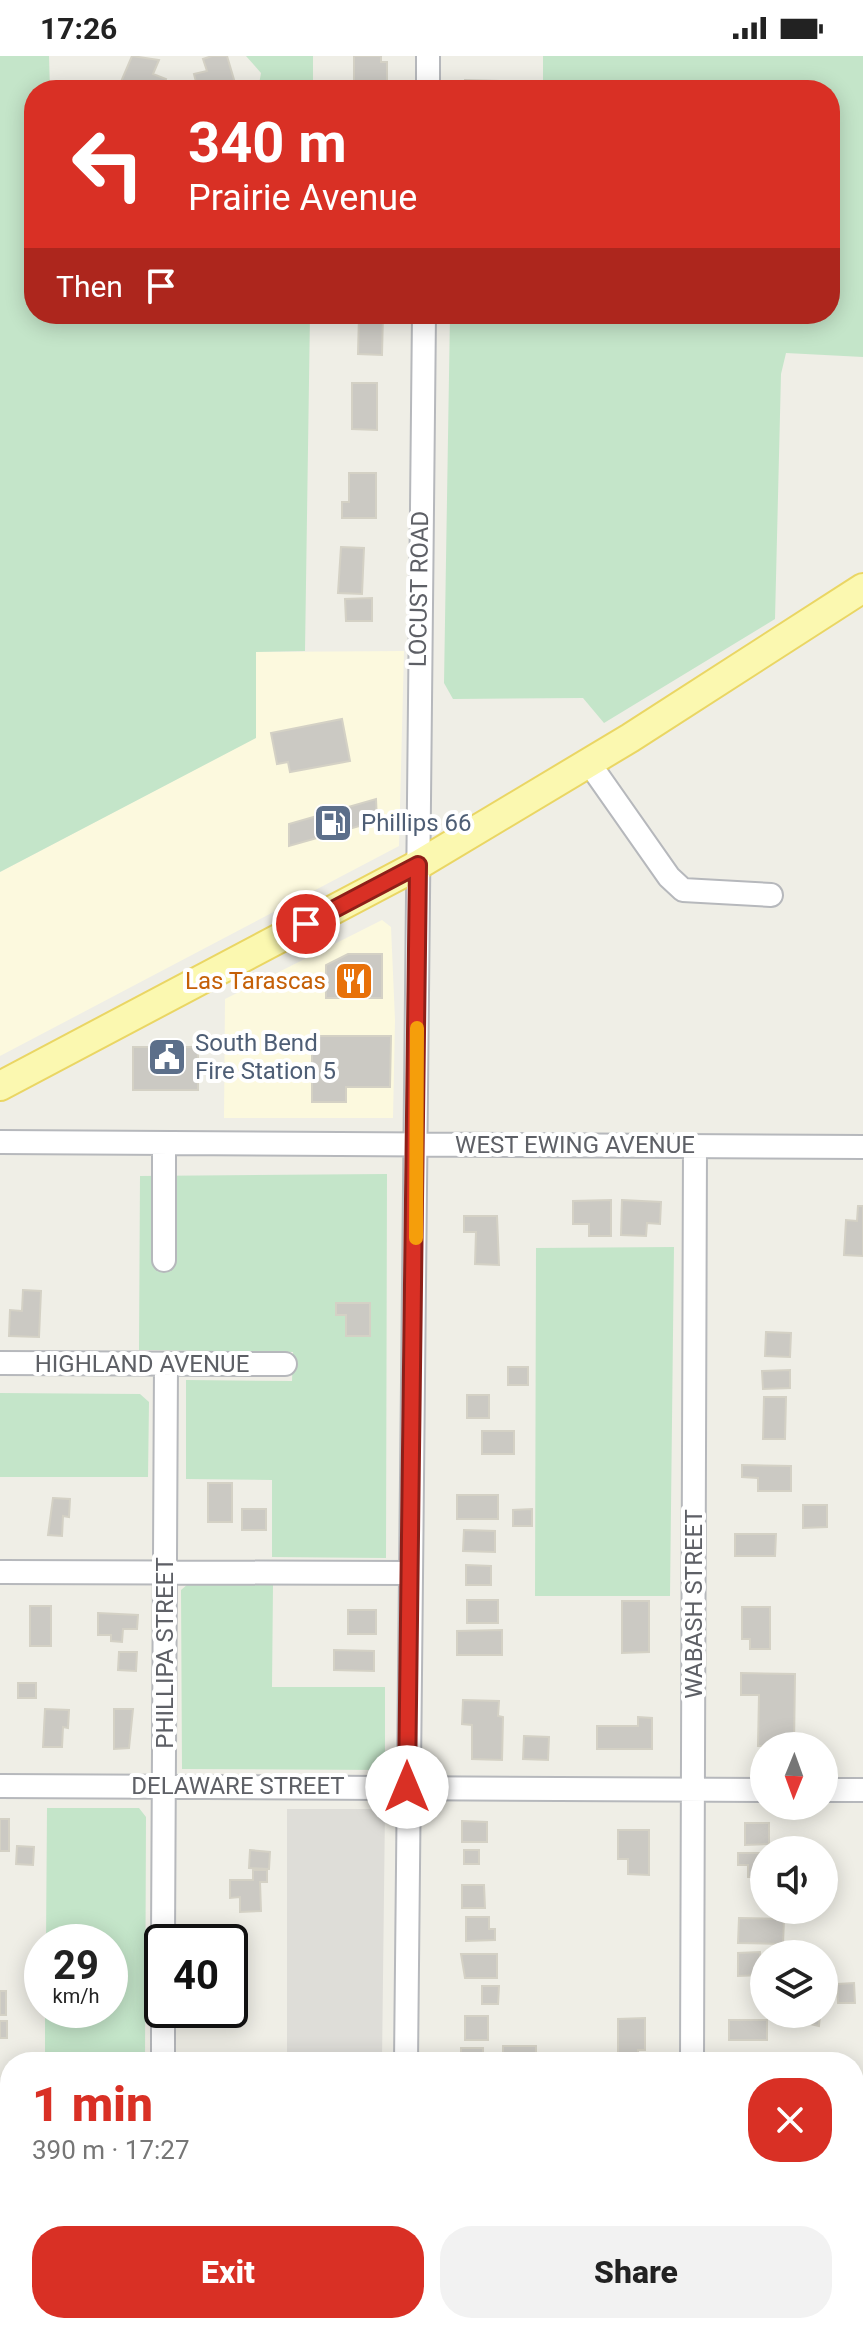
<!DOCTYPE html>
<html lang="en">
<head>
<meta charset="utf-8">
<style>
	:root { --surface:#fff; --page:#f2f2f2; --text:#222; --muted:#767676; --accent:#d93025 }
	body { margin:0; font-family:Roboto,sans-serif; background:var(--page); color:var(--text); height:100vh; display:flex; flex-direction:column; font-size:30px; white-space:nowrap }
	* { box-sizing:border-box; margin:0 }
	p { font-size:26px; color:var(--muted) }
	.icon { flex:none; width:44px; height:44px; fill:none; stroke:currentColor; stroke-width:2; stroke-linecap:round; stroke-linejoin:round }
	.map { position:relative; flex:1; overflow:hidden }
	.panel { position:absolute; left:0px; top:1996px; width:864px; height:282px; display:flex; flex-direction:column; background:var(--surface); border-radius:32px 32px 0 0; box-shadow:0 4px 20px #0003 }
	.panel>* { flex:none }
	.guide { position:absolute; left:24px; top:24px; width:816px; height:244px; border-radius:32px; box-shadow:0 4px 20px #0003; background:#d93025; color:#fff; overflow:hidden }
	.needle { width:52px; rotate:181deg }
	.buttons { position:absolute; left:750px; top:1676px; display:grid; gap:16px }
	.buttons a { display:grid; place-items:center; width:88px; height:88px; border-radius:50%; background:var(--surface); box-shadow:0 4px 20px #0003; font-size:40px }
	.speed { position:absolute; left:24px; top:1868px; display:flex; gap:16px; font-size:40px; font-weight:700; text-align:center }
	.speed>* { display:grid; place-content:center; width:104px; height:104px; border-radius:50%; background:var(--surface); box-shadow:0 4px 20px #0003; line-height:1 }
	.speed small { font-size:20px; font-weight:400 }
	.speed .limit { border:4px solid #111; border-radius:12px; background:#fff; color:#111 }
	.pin { position:absolute; display:grid; place-items:center; width:68px; height:68px; color:#fff; margin:-34px; border:4px solid #fff; border-radius:50%; box-shadow:0 2px 8px #0007 }
	.me { position:absolute; width:88px; margin:-44px; rotate:0deg; stroke-linejoin:round; filter:drop-shadow(0 0 6px #0008) }
	.turn { display:flex; align-items:center; gap:28px; height:168px; padding:0 32px; font-size:36px }
	.turn .icon { width:104px; height:104px; stroke-width:2.5 }
	.turn b { display:block; font-size:56px; line-height:68px }
	.then { display:flex; align-items:center; height:76px; padding:0 32px; background:#0003; gap:16px; font-size:30px }
	.round { display:grid; place-items:center; flex:none; width:84px; height:84px; border-radius:32px; background:var(--page) }
	.headline { display:flex; align-items:center; justify-content:space-between; height:136px; padding:0 32px }
	h1 { font-size:48px; font-weight:800; line-height:60px; color:var(--accent) }
	.button { display:flex; gap:16px; margin-top:auto; padding:16px 32px }
	.button a { flex:1; height:92px; border-radius:32px; background:var(--accent); color:#fff; font-size:32px; font-weight:800; line-height:92px; text-align:center }
	.button a+a { background:var(--page); color:var(--text) }
	.status { display:flex; justify-content:space-between; align-items:center; height:56px; padding:0 40px; background:var(--surface); direction:ltr }
	.status svg { height:22px; fill:currentColor }
	.map>svg:first-child { display:block }
	.commercial { fill:#fcf9de }
	.industrial { fill:#deddd8 }
	.green { fill:#c4e5c9 }
	.building { fill:#cbc9c3; stroke:#d4d1c5; stroke-width:2 }
	.lines { fill:none; stroke-linecap:round; stroke-linejoin:round }
	.minor-casing { stroke:#b6b8bc; stroke-width:26 }
	.major-casing { stroke:#ead664; stroke-width:32 }
	.minor { stroke:#fff; stroke-width:22 }
	.major { stroke:#fbf8b0; stroke-width:28 }
	.route-casing { stroke:#8d1f18; stroke-width:20 }
	.route { stroke:#d93025; stroke-width:14 }
	.slow { stroke:#f59e0b; stroke-width:14 }
	.labels { text-anchor:middle; stroke-width:8; stroke-linejoin:round; paint-order:stroke }
	.street-label { font-size:24px; fill:#5e6066; stroke:#fff }
	.service-label { font-size:24px; fill:#4e5e75; stroke:#fff; text-anchor:start }
	.food-label { font-size:24px; fill:#c56008; stroke:#fff; text-anchor:end }
</style>
</head>
<body>
<div class="status"><b>17:26</b><svg viewBox="0 0 49 12"><path d="M0 12V9h3v3zM5 12V6h3v6zM10 12V3h3v9zM15 12V0h3v12zM26 1h20v11H26zM47 4h2v5h-2z"/></svg></div>
<div class="map">
<svg width="863" height="2277" viewBox="0 0 863 2277">
	<rect width="100%" height="100%" fill="#efeee6"/>
	<path class="commercial" d="M404,595L399,790L0,1000V816L255,682L256,596Z
		M382,864L391,871L395,964L393,1062H224L225,943Z"/>
	<path class="industrial" d="M287,1753H385L382,2006H287Z
		M854,2201H863V2277H668V2268H854Z
		M285,2268H380V2277H285Z"/>
	<path class="green" d="M0,0H49L50,34H34V258H310L305,595L256,596V682L0,816Z
		M246,0H313V34H258L261,17Z
		M543,0H863V301L786,297L781,318L775,563L604,667L583,642L453,643L444,627L450,258H830V34H543Z
		M387,1118L386,1502L272,1501V1424L186,1423V1324L292,1325L293,1296L139,1294L140,1120Z
		M674,1191L670,1540H535L536,1192Z
		M0,1337L140,1338L149,1346L148,1421H0Z
		M188,1528L273,1529L272,1631H385V1714L182,1713L181,1534Z
		M47,1752H139L146,1761L145,2006H45V1954H110V1886H46Z"/>
	<path class="building" d="M132,0L159,4L153,18L166,23L161,34H132L120,28Z
		M212,0H227L235,27L198,34L194,18L207,15L203,3Z
		M354,0H381V6H387V30H354Z
		M465,24L499,25L498,34H465Z
		M359,258H383L382,299L358,298Z
		M352,327H377V374L352,373Z
		M349,417H376V462H342V446H349Z
		M341,491L364,492L362,538L338,537Z
		M372,542V565H346L345,543Z
		M342,663L350,705L290,716L288,706L277,708L271,677Z
		M376,743L377,765L289,790V768Z
		M348,898H382V942H326V909Z
		M312,980H391L390,1031H346V1046H312Z
		M133,991H198V1034H133Z
		M611,1144V1180H589V1168H573V1145Z
		M622,1144L661,1146L660,1168L647,1167L646,1180L621,1179Z
		M858,1150H863V1200L844,1199L846,1164L857,1165Z
		M464,1160H497L499,1209L475,1208L476,1176H464Z
		M23,1234L41,1235L39,1281L9,1280L10,1254L22,1255Z
		M336,1247H370V1280H346V1259H336Z
		M766,1276L791,1277L790,1301L765,1300Z
		M508,1311H528V1329H508Z
		M790,1314V1332L763,1333L762,1315Z
		M467,1339H489V1362H467Z
		M764,1341H786L785,1383H763Z
		M482,1375H514V1398H482Z
		M742,1409L791,1410V1435H758V1422L742,1421Z
		M208,1427H232V1466H208Z
		M457,1439H498V1463H457Z
		M53,1442L70,1443L69,1461L63,1460L62,1480L48,1479Z
		M803,1449H827V1471L803,1472Z
		M242,1453H266V1474H242Z
		M532,1453V1470H513V1454Z
		M464,1474L495,1475V1496L463,1495Z
		M735,1478H776L775,1500H735Z
		M466,1509L491,1510V1529H466Z
		M467,1544H498V1567H467Z
		M622,1545H649V1596L622,1597Z
		M30,1550H51V1590H30Z
		M742,1551H770V1593H750V1583H742Z
		M348,1554H376V1578H348Z
		M98,1557L138,1559L137,1573H123L122,1586L111,1585V1579H98Z
		M502,1574V1599H457V1575Z
		M334,1594L374,1595V1615L334,1614Z
		M119,1596H137L136,1615L118,1614Z
		M741,1617L795,1618L794,1690H758L759,1639H741Z
		M18,1627H36V1642H18Z
		M463,1644L499,1645L498,1660L503,1661L502,1704L472,1703V1669L462,1668Z
		M45,1653L69,1654L68,1672L63,1671L62,1691H43Z
		M114,1653H133L129,1692L114,1693Z
		M638,1661L652,1662V1693H597V1670H638Z
		M524,1680L549,1681L548,1704L523,1703Z
		M0,1763H9V1795H0Z
		M462,1765L487,1766V1786H462Z
		M745,1767H769V1788L745,1789Z
		M618,1774H649V1819L628,1818V1803H618Z
		M17,1790L34,1791L33,1809L16,1808Z
		M250,1794L270,1796L269,1813L249,1812Z
		M464,1794H479V1808H464Z
		M738,1797H764V1821H748V1809H738Z
		M253,1814H267V1826H260L261,1855L240,1856V1841L230,1842V1824H253Z
		M462,1829H484L485,1852H462Z
		M466,1861H489V1873H495V1884L466,1885Z
		M739,1862L784,1863L783,1888L738,1887Z
		M760,1896L761,1919L738,1920V1897Z
		M461,1898H497V1922H465Z
		M854,1927L855,1947H838L837,1928Z
		M482,1930H499L498,1948H482Z
		M0,1935H6V1959H0Z
		M802,1958L820,1959L819,1970L801,1966Z
		M465,1960H488V1984H465Z
		M645,1962V1994H638V2006H618V1963Z
		M729,1964H767V1984H729Z
		M0,1965H7V1982H0Z
		M503,1990H536V2006H503Z
		M461,1992H483V2006H461Z
		M742,1998H763L762,2006H742Z
		M854,2099H863V2135H854Z
		M94,2270L127,2271V2277H94Z
		M203,2271H236V2277H203Z"/>
	<g class="lines">
		<g class="minor-casing">
			<path id="minor" d="M428,34V0
				M589,707L669,821L683,834L771,839
				M0,1086L863,1091
				M164,1204V1088
				M0,1307L285,1308
				M0,1516L409,1517
				M0,1730L764,1734
				M824,1734H863
				M163,1886L166,1308
				M163,2006V1954
				M406,2006L424,258
				M692,2006L695,1090
				M0,2173H10
				M854,2178H863
				M161,2277V2268
				M404,2277V2268"/>
		</g>
		<g class="major-casing">
			<path id="major" d="M0,1030L418,809L630,682L863,532"/>
		</g>
		<use href="#minor" class="minor"/>
		<use href="#major" class="major"/>
	</g>
	<g class="lines">
		<g class="route-casing">
			<path id="route" d="M306,868L418,809L407,1731"/>
		</g>
		<use href="#route" class="route"/>
		<path class="slow" d="M416,1182L417,972"/>
	</g>
	<defs>
		<g id="fuel-square" transform="scale(2)"><rect x="-9" y="-9" width="18" height="18" rx="4" fill="#5c6f8a" stroke="#fff"/><path d="M-5.5-6h7V0h2V4h1.3V-2.5L3-4.5l.8-.8L6-3V5H2.5V1h-1V6h-7ZM-4.2-4.7v3.2H.2V-4.7Z" fill="#fff"/></g>
		<g id="restaurant-square" transform="scale(2)"><rect x="-9" y="-9" width="18" height="18" rx="4" fill="#e8710a" stroke="#fff"/><path d="M-5-6h1v4h1v-4h1v4h1v-4h1v5L-1.5 .5V6h-2V.5L-5-1ZM5-6V6H3V1.5H1.5Q1.5-4 5-6Z" fill="#fff"/></g>
		<g id="civic-square" transform="scale(2)"><rect x="-9" y="-9" width="18" height="18" rx="4" fill="#5c6f8a" stroke="#fff"/><path d="M-.6-6.5H3V-4.5H.6V-3L4-1V1h2V6H-6V1h2V-1L-.6-3ZM-1.2 2.5V6h2.4V2.5Z" fill="#fff"/></g>
	</defs>
	<g fill-rule="evenodd">
		<use href="#fuel-square" x="333" y="767"/>
		<use href="#restaurant-square" x="354" y="925"/>
		<use href="#civic-square" x="167" y="1001"/>
	</g>
	<g class="labels">
		<g class="street-label">
			<text transform="translate(419 533) rotate(-89)" y="8">LOCUST ROAD</text>
			<text x="575" y="1097">WEST EWING AVENUE</text>
			<text x="142" y="1316">HIGHLAND AVENUE</text>
			<text transform="translate(694 1548) rotate(-90)" y="8">WABASH STREET</text>
			<text transform="translate(165 1597) rotate(-90)" y="8">PHILLIPA STREET</text>
			<text x="238" y="1738">DELAWARE STREET</text>
		</g>
		<g class="service-label">
			<text x="361" y="775">Phillips 66</text>
			<text x="195" y="995">South Bend<tspan x="195" dy="28">Fire Station 5</tspan></text>
		</g>
		<g class="food-label">
			<text x="326" y="933">Las Tarascas</text>
		</g>
	</g>
</svg>
<div class="buttons">
<a><svg class="needle" viewBox="-14 -14 28 28"><path d="M0-13l5 13h-10z" fill="#e53935"/><path d="M0 13l5-13h-10z" fill="#767676"/></svg></a>
<a><svg class="icon" aria-label="sound" viewBox="0 0 24 24"><path d="M4 9h4l5-4v14l-5-4H4zM17 9q2 3 0 6"/></svg></a>
<a><svg class="icon" aria-label="layers" viewBox="0 0 24 24"><path d="M12 4l9 5-9 5-9-5zM3 14l9 5 9-5"/></svg></a>
</div>
<div class="speed"><div>29<small>km/h</small></div><div class="limit">40</div></div>
<div class="pin" style="left:306px;top:868px;background:#d93025"><svg class="icon" aria-label="arrive" viewBox="0 0 24 24"><path d="M6 21V4h12l-3 4 3 4H6"/></svg></div>
<svg class="me" style="left:407px;top:1731px" viewBox="-20 -20 40 40"><circle r="19" fill="#fff"/><path d="M0-13L10 11 0 6-10 11z" fill="#d93025"/></svg>
<div class="guide">
<div class="turn"><svg class="icon" aria-label="left" viewBox="0 0 24 24"><path d="M17 20v-9H6M10 6l-5 5 5 5"/></svg><div><b>340 m</b>Prairie Avenue</div></div>
<div class="then">Then<svg class="icon" aria-label="arrive" viewBox="0 0 24 24"><path d="M6 21V4h12l-3 4 3 4H6"/></svg></div>
</div>
<section class="panel">
<div class="headline"><div><h1>1 min</h1><p>390 m · 17:27</p></div><a class="round" style="background:#d93025;color:#fff"><svg class="icon" aria-label="close" viewBox="0 0 24 24"><path d="M6 6l12 12M18 6L6 18"/></svg></a></div>
<div class="button"><a>Exit</a><a>Share</a></div>
</section>
</div>
</body>
</html>
